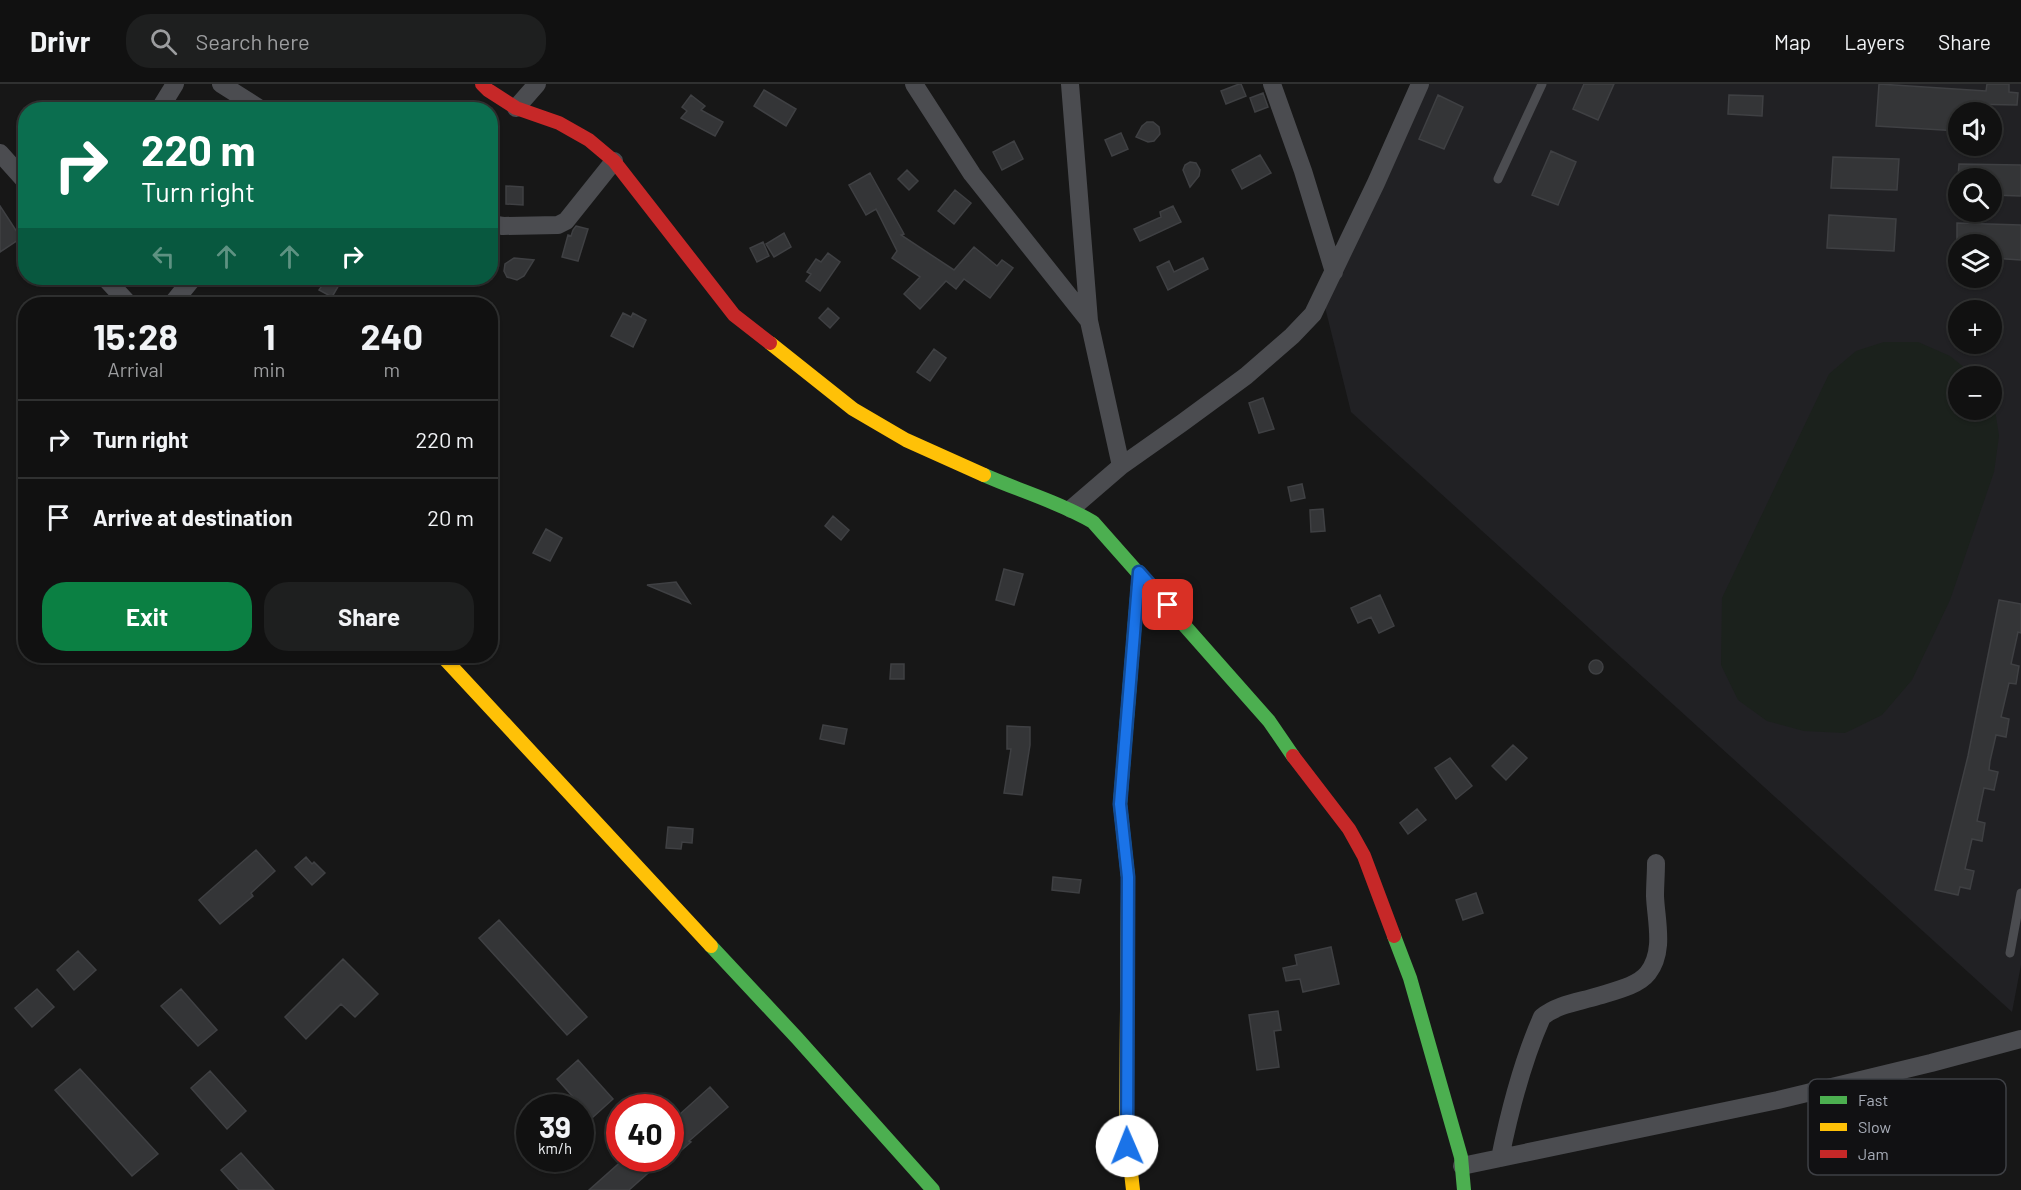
<!DOCTYPE html>
<html lang="en">
<head>
<meta charset="utf-8">
<style>
	:root { --surface:#111; --page:#1e1f1f; --text:#f1f3f6; --muted:#9c9d9f; --line:#303131; --accent:#0b8043 }
	body { margin:0; font-family:Barlow,sans-serif; background:var(--page); color:var(--text); height:100vh; display:flex; flex-direction:column; font-size:22px; white-space:nowrap }
	* { box-sizing:border-box; margin:0 }
	p { font-size:20px; color:var(--muted) }
	.icon { flex:none; width:33px; height:33px; fill:none; stroke:currentColor; stroke-width:2; stroke-linecap:round; stroke-linejoin:round }
	.map { position:relative; flex:1; overflow:hidden }
	.panel { position:absolute; left:18px; top:213px; width:480px; height:366px; display:flex; flex-direction:column; background:var(--surface); border-radius:24px; box-shadow:0 2px 4px #0004,0 0 0 2px var(--line) }
	.panel>* { flex:none }
	.top-card { position:absolute; left:18px; top:18px; width:480px; height:183px; border-radius:24px; box-shadow:0 2px 4px #0004,0 0 0 2px var(--line); background:#0b6e4f; color:#fff; overflow:hidden }
	.tools { position:absolute; left:1948px; top:18px; display:grid; gap:12px }
	.tools a { display:grid; place-items:center; width:54px; height:54px; border-radius:50%; background:var(--surface); box-shadow:0 2px 4px #0004,0 0 0 2px var(--line); font-size:30px }
	.speed { position:absolute; left:516px; top:1010px; display:flex; gap:12px; font-size:30px; font-weight:700; text-align:center }
	.speed>* { display:grid; place-content:center; width:78px; height:78px; border-radius:50%; background:var(--surface); box-shadow:0 2px 4px #0004,0 0 0 2px var(--line); line-height:1 }
	.speed small { font-size:15px; font-weight:400 }
	.speed .limit { border:9px solid #d22; background:#fff; color:#111 }
	.pin { position:absolute; display:grid; place-items:center; width:51px; height:51px; color:#fff; margin:-26px; border-radius:12px; box-shadow:0 3px 9px #0006 }
	.me { position:absolute; width:66px; margin:-33px; rotate:359deg; stroke-linejoin:round; filter:drop-shadow(0 0 4px #0008) }
	.turn { display:flex; align-items:center; gap:21px; height:126px; padding:0 24px; font-size:27px }
	.turn .icon { width:78px; height:78px; stroke-width:2.5 }
	.turn b { display:block; font-size:42px; line-height:51px }
	.lanes { display:flex; align-items:center; height:57px; padding:0 24px; background:#0003; justify-content:center; gap:30px; direction:ltr }
	.lanes .off { opacity:.35 }
	.eta { display:flex; justify-content:space-evenly; align-items:center; height:102px; text-align:center }
	.eta b { font-size:36px; font-weight:700; line-height:42px }
	.primary-button { display:flex; gap:12px; margin-top:auto; padding:12px 24px }
	.primary-button a { flex:1; height:69px; border-radius:24px; background:var(--accent); color:#fff; font-size:24px; font-weight:700; line-height:69px; text-align:center }
	.primary-button a+a { background:var(--page); color:var(--text) }
	ul { padding:0; list-style:none }
	li { display:flex; align-items:center; gap:18px; height:78px; padding:0 24px; border-top:2px solid var(--line) }
	li div { flex:1 }
	li b { display:block; font-size:22px }
	li em { font-style:normal }
	header { display:flex; align-items:center; gap:36px; box-sizing:border-box; height:84px; padding:0 30px; background:var(--surface); border-bottom:2px solid var(--line) }
	header strong { font-size:28px }
	nav { display:flex; gap:33px; margin-inline-start:auto; font-size:21px }
	.search { width:420px; height:54px; background:var(--page); display:flex; align-items:center; gap:15px; box-sizing:border-box; padding:0 21px; border-radius:24px; color:var(--muted); font-size:22px }
	.map>svg:first-child { display:block }
	.built { fill:#212124; fill-rule:evenodd }
	.green { fill:#1b211c }
	.building { fill:#343537; stroke:#3f4043; stroke-width:1.5 }
	.lines { fill:none; stroke-linecap:round; stroke-linejoin:round }
	.lane { stroke:#4b4c50; stroke-width:9 }
	.street { stroke:#4b4c50; stroke-width:18 }
	.fast { stroke:#4caf50; stroke-width:14 }
	.slow { stroke:#ffc107; stroke-width:14 }
	.jam { stroke:#c62828; stroke-width:14 }
	.route-casing { stroke:#114b97; stroke-width:15 }
	.route { stroke:#1a73e8; stroke-width:10 }
	.key { fill:#111113; stroke:#3e4045; stroke-width:1.5 }
	.key-label { font-size:16px; fill:#a8adb8 }
</style>
</head>
<body>
<header>
<strong>Drivr</strong>
<div class="search"><svg class="icon" aria-label="search" viewBox="0 0 24 24"><circle cx="10" cy="10" r="6"/><path d="M15 15l6 6"/></svg>Search here</div>
<nav><a>Map</a><a>Layers</a><a>Share</a></nav>
</header>
<div class="map">
<svg width="2021" height="1106" viewBox="0 0 2021 1106">
	<rect width="100%" height="100%" fill="#171717"/>
	<path class="built" d="M1422,0H2021V881L2012,928L1351,328L1321,207ZM1959,28H1992V62H1959ZM1959,94H1992V128H1959ZM1959,160H1992V194H1959ZM1959,226H1992V260H1959ZM1959,292H1992V326H1959Z"/>
	<path class="green" d="M1884,258H1918L1950,272L1975,292H1959V326H1992V316L1994,319L1999,352L1994,388L1950,516L1912,596L1882,631L1845,649L1804,647L1767,637L1738,616L1721,581L1722,514L1829,290L1856,267Z"/>
	<path class="building" d="M1239,0H1241L1246,12L1226,20L1221,7Z
		M1584,0H1614L1598,36L1573,25Z
		M1879,0L1986,7L1987,0H2009V8L2018,9L2017,21L1966,20V28H1959V47L1876,42Z
		M764,6L796,25L786,42L754,22Z
		M1263,9L1268,23L1255,28L1250,14Z
		M691,11L705,22L701,26L723,38L715,52L681,34L687,27L682,23Z
		M1438,11L1463,23L1444,65L1419,55Z
		M1729,11L1763,12L1762,32L1728,30Z
		M1147,38H1153L1159,43L1160,50L1154,57L1148,58L1136,53L1142,42Z
		M1121,49L1128,65L1112,72L1105,56Z
		M1014,57L1023,75L1002,86L993,68Z
		M1551,67L1576,78L1558,121L1532,111Z
		M1260,71L1271,89L1242,105L1232,86Z
		M1833,73L1899,75L1897,106L1831,104Z
		M1190,78L1196,79L1200,86L1199,92L1190,103L1183,86L1185,81Z
		M1959,80L2021,81V112L1992,111V94H1958Z
		M907,86L918,97L909,106L898,95Z
		M870,89L904,150L901,151L954,186L974,163L997,182L1002,176L1013,184L990,214L964,195L956,205L946,197L920,225L904,210L920,193L892,174L897,167L876,125L866,131L849,101Z
		M506,102L523,103V121L506,120Z
		M955,106L971,119L954,140L938,127Z
		M0,122L21,154L0,168Z
		M1173,122L1181,138L1140,157L1134,145L1161,133L1160,128Z
		M1829,131L1896,135L1894,167L1827,164Z
		M1957,139L2021,141V176L1992,174V160H1957Z
		M576,142L588,145L578,177L562,173L568,151L571,152L573,146Z
		M784,149L791,163L774,173L766,160Z
		M763,158L769,172L757,178L750,164Z
		M828,169L840,178L820,207L806,197L811,190L807,188L816,175L821,178Z
		M514,174L534,176L524,192L517,196L507,193L504,187L505,180Z
		M1203,174L1208,185L1168,206L1157,183L1169,177L1174,188Z
		M327,194H343L332,213L319,206Z
		M828,224L839,234L830,244L819,234Z
		M623,229L631,233L633,229L646,236L633,263L611,252Z
		M934,265L946,274L930,297L917,288Z
		M1263,314L1274,345L1259,349L1249,319Z
		M1302,400L1305,414L1291,417L1288,403Z
		M1323,425L1325,447L1311,448L1310,426Z
		M833,432L849,446L841,456L825,442Z
		M546,445L562,454L550,477L533,469Z
		M1004,485L1023,490L1014,521L996,516Z
		M676,498L690,519L647,501Z
		M1380,511L1394,542L1379,549L1371,533L1358,539L1351,524Z
		M1999,516L2021,520V549L2018,548L2011,580L2019,582L2016,600L2009,599L2001,633L2009,635L2006,653L1996,651L1990,677L1989,686L1998,688L1994,706L1984,704L1977,737L1985,739L1982,757L1972,755L1965,785L1974,787L1970,805L1960,803L1958,811L1935,806L1968,672Z
		M1589 583a7 7 0 1 1 14 0a7 7 0 1 1-14 0Z
		M891,580H904V595H890Z
		M823,641L847,645L844,660L820,655Z
		M1007,642L1030,643V661L1022,711L1004,709L1011,665H1007Z
		M1513,661L1527,674L1506,696L1492,682Z
		M1450,674L1472,702L1456,715L1435,684Z
		M1417,725L1426,736L1408,750L1400,739Z
		M668,743L693,745L692,759L682,758L681,765L666,764Z
		M256,766L275,787L251,809L253,812L220,840L199,816Z
		M306,773L312,780L314,778L325,789L312,801L295,783Z
		M1053,793L1081,796L1079,809L1052,806Z
		M1476,809L1483,829L1463,836L1456,816Z
		M499,836L587,933L567,951L479,854Z
		M1331,863L1339,900L1303,908L1300,895L1286,897L1283,884L1297,881L1295,871Z
		M78,867L96,886L74,906L57,886Z
		M343,875L378,910L355,933L341,920L306,955L285,933Z
		M37,905L54,923L32,943L15,924Z
		M181,905L217,946L198,962L161,922Z
		M1278,927L1281,946L1274,947L1279,983L1257,986L1249,931Z
		M578,976L613,1015L592,1034L557,995Z
		M80,985L158,1070L132,1092L55,1006Z
		M210,987L246,1027L227,1045L191,1004Z
		M710,1003L728,1023L689,1057L691,1058L670,1076V1039Z
		M241,1069L274,1106H239L221,1086Z
		M625,1074H665L629,1106H589Z"/>
	<g class="lines">
		<path class="lane" d="M1498,95L1542,0
			M2010,869L2021,809"/>
		<path class="street" d="M221,0L262,26
			M914,0L972,90L1089,237
			M1070,0L1089,237L1121,382
			M1272,0L1303,87L1334,188
			M516,24L537,0
			M159,26L175,0
			M0,69L26,98
			M490,140L503,142L558,141L566,137L614,77
			M105,194L129,220
			M172,220L193,194
			M1071,425L1121,382L1182,339L1246,292L1292,252L1313,230L1376,99L1420,0
			M1500,1074C1510,1025 1522,978 1542,933C1558,920 1579,918 1598,912C1614,907 1638,902 1648,889C1665,867 1656,837 1655,812C1655,801 1656,790 1656,779
			M1462,1082L1778,1016L1931,979L2021,955"/>
		<path class="fast" d="M984,391C1020,407 1059,418 1093,438L1269,637L1293,672
			M1128,808V793L1120,720L1139,488
			M1394,852L1410,894L1461,1073L1464,1106
			M711,862L797,954L933,1106"/>
		<path class="slow" d="M770,259L853,325L906,356L984,391
			M442,572L711,862
			M1128,808L1126,1044L1133,1106"/>
		<path class="jam" d="M482,0L488,6L516,24L559,39L589,56L614,77L734,231L770,259
			M1293,672L1349,745L1364,772L1394,852"/>
	</g>
	<g class="lines">
		<g class="route-casing">
			<path id="route" d="M1127,1062L1128,793L1120,720L1139,488L1168,521"/>
		</g>
		<use href="#route" class="route"/>
	</g>
	<rect x="1808" y="995" width="198" height="96" rx="9" class="key"/>
	<rect x="1820" y="1012" width="27" height="8" fill="#4caf50"/>
	<rect x="1820" y="1039" width="27" height="8" fill="#ffc107"/>
	<rect x="1820" y="1066" width="27" height="8" fill="#c62828"/>
	<g class="key-label">
		<text x="1858" y="1022">Fast</text>
		<text x="1858" y="1049">Slow</text>
		<text x="1858" y="1076">Jam</text>
	</g>
</svg>
<div class="tools">
<a><svg class="icon" aria-label="sound" viewBox="0 0 24 24"><path d="M4 9h4l5-4v14l-5-4H4zM17 9q2 3 0 6"/></svg></a>
<a><svg class="icon" aria-label="search" viewBox="0 0 24 24"><circle cx="10" cy="10" r="6"/><path d="M15 15l6 6"/></svg></a>
<a><svg class="icon" aria-label="layers" viewBox="0 0 24 24"><path d="M12 4l9 5-9 5-9-5zM3 14l9 5 9-5"/></svg></a>
<a>+</a>
<a>−</a>
</div>
<div class="speed"><div>39<small>km/h</small></div><div class="limit">40</div></div>
<div class="pin" style="left:1168px;top:521px;background:#d93025"><svg class="icon" aria-label="arrive" viewBox="0 0 24 24"><path d="M6 21V4h12l-3 4 3 4H6"/></svg></div>
<svg class="me" style="left:1127px;top:1062px" viewBox="-20 -20 40 40"><circle r="19" fill="#fff"/><path d="M0-13L10 11 0 6-10 11z" fill="#1a73e8"/></svg>
<div class="top-card">
<div class="turn"><svg class="icon" aria-label="right" viewBox="0 0 24 24"><path d="M7 20v-9h11M14 6l5 5-5 5"/></svg><div><b>220 m</b>Turn right</div></div>
<div class="lanes"><svg class="icon off" aria-label="left" viewBox="0 0 24 24"><path d="M17 20v-9H6M10 6l-5 5 5 5"/></svg><svg class="icon off" aria-label="ahead" viewBox="0 0 24 24"><path d="M12 20V5M6 11l6-6 6 6"/></svg><svg class="icon off" aria-label="ahead" viewBox="0 0 24 24"><path d="M12 20V5M6 11l6-6 6 6"/></svg><svg class="icon" aria-label="right" viewBox="0 0 24 24"><path d="M7 20v-9h11M14 6l5 5-5 5"/></svg></div>
</div>
<section class="panel">
<div class="eta">
<div><b>15:28</b><p>Arrival</p></div>
<div><b>1</b><p>min</p></div>
<div><b>240</b><p>m</p></div>
</div>
<ul>
<li><svg class="icon" aria-label="right" viewBox="0 0 24 24"><path d="M7 20v-9h11M14 6l5 5-5 5"/></svg><div><b>Turn right</b></div><em>220 m</em></li>
<li><svg class="icon" aria-label="arrive" viewBox="0 0 24 24"><path d="M6 21V4h12l-3 4 3 4H6"/></svg><div><b>Arrive at destination</b></div><em>20 m</em></li>
</ul>
<div class="primary-button"><a>Exit</a><a>Share</a></div>
</section>
</div>
</body>
</html>
